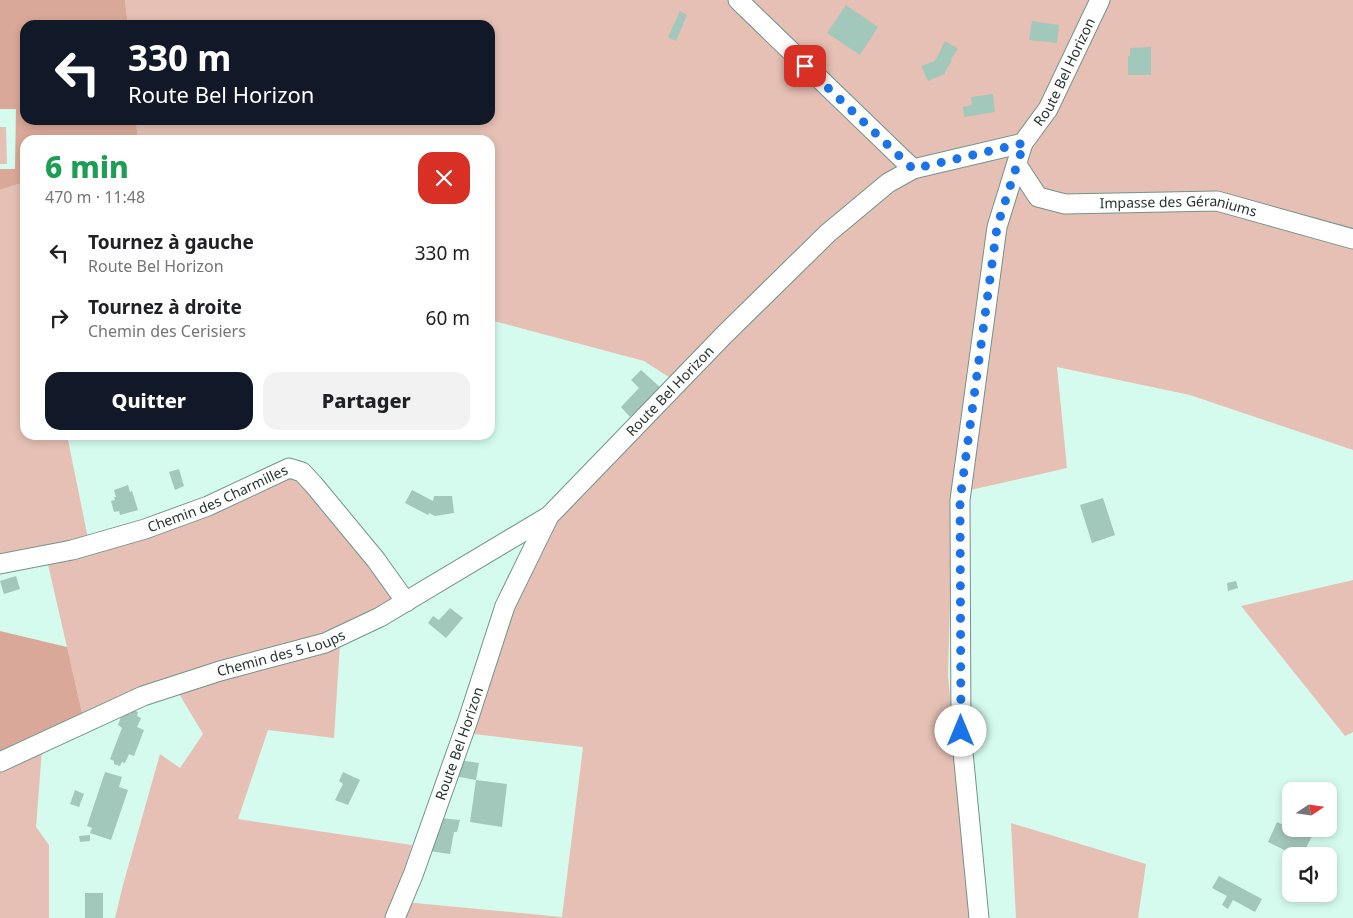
<!DOCTYPE html>
<html lang="fr">
<head>
<meta charset="utf-8">
<style>
	:root { --surface:#fff; --page:#f2f2f2; --text:#202124; --muted:#757577; --accent:#111827 }
	body { margin:0; font-family:"Noto Sans",sans-serif; background:var(--page); color:var(--text); height:100vh; display:flex; flex-direction:column; font-size:19px; white-space:nowrap }
	* { box-sizing:border-box; margin:0 }
	p { font-size:16px; color:var(--muted) }
	.icon { flex:none; width:28px; height:28px; fill:none; stroke:currentColor; stroke-width:2; stroke-linecap:round; stroke-linejoin:round }
	.map { position:relative; flex:1; overflow:hidden }
	.drawer { position:absolute; left:20px; top:135px; width:475px; height:305px; display:flex; flex-direction:column; background:var(--surface); border-radius:15px; box-shadow:0 2px 8px #0003 }
	.drawer>* { flex:none }
	.banner { position:absolute; left:20px; top:20px; width:475px; height:105px; border-radius:15px; box-shadow:0 2px 8px #0003; background:#111827; color:#fff; overflow:hidden }
	.needle { width:32px; rotate:77deg }
	.controls { position:absolute; left:1282px; top:782px; display:grid; gap:10px }
	.controls a { display:grid; place-items:center; width:55px; height:55px; border-radius:10px; background:var(--surface); box-shadow:0 2px 8px #0003; font-size:25px }
	.pin { position:absolute; display:grid; place-items:center; width:42px; height:42px; color:#fff; margin:-21px; border-radius:10px; box-shadow:0 2px 8px #0006 }
	.me { position:absolute; width:55px; margin:-28px; rotate:0deg; stroke-linejoin:round; filter:drop-shadow(0 0 4px #0008) }
	.turn { display:flex; align-items:center; gap:18px; height:105px; padding:0 25px; font-size:22px }
	.turn .icon { width:65px; height:65px; stroke-width:2.5 }
	.turn b { display:block; font-size:35px; line-height:42px }
	.round { display:grid; place-items:center; flex:none; width:52px; height:52px; border-radius:15px; background:var(--page) }
	.head { display:flex; align-items:center; justify-content:space-between; height:85px; padding:0 25px }
	h1 { font-size:30px; font-weight:800; line-height:38px; color:#1e9e55 }
	.primary-button { display:flex; gap:10px; margin-top:auto; padding:10px 25px }
	.primary-button a { flex:1; height:58px; border-radius:15px; background:var(--accent); color:#fff; font-size:20px; font-weight:800; line-height:58px; text-align:center }
	.primary-button a+a { background:var(--page); color:var(--text) }
	ul { padding:0; list-style:none }
	li { display:flex; align-items:center; gap:15px; height:65px; padding:0 25px }
	li div { flex:1 }
	li b { display:block; font-size:19px }
	li em { font-style:normal }
	.map>svg:first-child { display:block }
	.green { fill:#e6c0b4 }
	.forest { fill:#daa898 }
	.building { fill:#a2c7bb }
	.lines { fill:none; stroke-linecap:round; stroke-linejoin:round }
	.minor-casing { stroke:#71948a; stroke-width:21 }
	.minor { stroke:#fff; stroke-width:19 }
	.route { stroke:#1a73e8; stroke-width:9; stroke-dasharray:0 16.2 }
	.labels { text-anchor:middle; stroke-width:5; stroke-linejoin:round; paint-order:stroke }
	.street-label { font-size:14px; fill:#263530; stroke:#fff }
</style>
</head>
<body>
<div class="map">
<svg width="1353" height="918" viewBox="0 0 1353 918">
	<rect width="100%" height="100%" fill="#d5fbef"/>
	<path class="green" d="M125,0H1353V450L1190,395L1057,367L1067,468L953,494L948,675L971,918H115L123,885L160,754L180,768L203,734L178,692L340,644L334,738L268,730L238,819L412,845L394,901L562,917L583,747L473,734L512,608L555,518L684,387L644,361L490,320V140H138L136,120H490V25H128Z
		M0,127H6L7,164H0Z
		M25,182V435H67L91,553L285,476L302,480L397,597L370,615L316,639L83,717L44,547L0,554V190Z
		M1353,580V732L1345,736L1241,606Z
		M42,750L36,827L49,845V918H0V768Z
		M1011,823L1146,864L1138,918H1016Z"/>
	<path class="forest" d="M0,0H125L128,25H25V120H136L138,140H25V182L0,190V169H15L16,109H0Z
		M0,631L67,647L83,717L0,752Z"/>
	<path class="building" d="M846,5L878,27L860,55L827,33Z
		M680,11L687,15L676,41L668,37Z
		M1032,21L1059,25L1057,43L1029,40Z
		M945,41L958,49L951,59L952,60L945,72V74L928,81L921,66L935,61Z
		M1151,47V75H1128V56H1130V48Z
		M993,94L995,112L964,117L963,107L972,105L971,97Z
		M641,370L661,388L630,417L621,407L639,388L631,380Z
		M179,469L184,486L175,490L169,472Z
		M128,485L130,492L132,491L138,510L120,515L119,511L114,512L111,501L115,500L114,497H116L114,490Z
		M412,490L433,501L434,496H452L454,513L435,516L429,513L428,515L405,503Z
		M1103,498L1115,535L1092,543L1080,505Z
		M16,576L20,589L4,594L0,581Z
		M1236,581L1238,588L1228,591L1227,583Z
		M450,608L463,618L446,638L428,623L433,616L439,620Z
		M133,710L138,712L137,716L141,718L137,727L144,730L134,756L129,754L125,763L122,762L120,766L114,764V761L110,759L122,728L118,725L122,714H130Z
		M459,760L479,763L476,780L454,776Z
		M105,772L122,777L119,787L128,790L111,840L90,833L92,828L87,826Z
		M343,772L360,780L348,805L335,800L343,784L339,781Z
		M476,780L507,784L502,827L470,822Z
		M75,790L84,794L79,807L70,804Z
		M440,818L460,820L457,832H454L450,854L429,851Z
		M1277,822L1299,832L1301,829L1313,834L1302,856H1297L1268,842Z
		M90,835V841L80,842L79,836Z
		M1219,876L1262,899L1255,912L1233,900L1228,909L1222,905L1227,896L1212,888Z
		M85,893H103V918H85Z"/>
	<g class="lines">
		<g class="minor-casing">
			<g id="minor">
				<path d="M738,0L913,169"/>
				<path id="s1" d="M1017,165L1038,197L1065,204L1217,201L1353,239"/>
				<path id="s2" d="M0,564L72,550L145,529L208,506L289,468L302,472L314,485L376,560L406,602"/>
				<path id="s3" d="M0,762L143,696L220,671L325,643L380,617L549,516"/>
				<path id="s4" d="M395,918L413,875L468,720L505,606L549,516L724,335L828,233L888,183L913,169L1023,143L1048,109L1100,0"/>
				<path d="M979,918L961,731L960,500L997,227L1023,143"/>
			</g>
		</g>
		<use href="#minor" class="minor"/>
	</g>
	<g class="lines">
		<path class="route" d="M805,66L913,169L1024,143L997,227L960,500L961,731"/>
	</g>
	<g class="labels">
		<g class="street-label">
			<text dy="5" stroke="none"><textPath href="#s4" startOffset="1131">Route Bel Horizon</textPath></text>
			<text dy="5" stroke="none"><textPath href="#s1" startOffset="180">Impasse des Géraniums</textPath></text>
			<text dy="5" stroke="none"><textPath href="#s4" startOffset="605">Route Bel Horizon</textPath></text>
			<text dy="5" stroke="none"><textPath href="#s2" startOffset="228">Chemin des Charmilles</textPath></text>
			<text dy="5" stroke="none"><textPath href="#s3" startOffset="302">Chemin des 5 Loups</textPath></text>
			<text dy="5" stroke="none"><textPath href="#s4" startOffset="186">Route Bel Horizon</textPath></text>
		</g>
	</g>
</svg>
<div class="controls">
<a><svg class="needle" viewBox="-14 -14 28 28"><path d="M0-13l5 13h-10z" fill="#e53935"/><path d="M0 13l5-13h-10z" fill="#757577"/></svg></a>
<a><svg class="icon" aria-label="sound" viewBox="0 0 24 24"><path d="M4 9h4l5-4v14l-5-4H4zM17 9q2 3 0 6"/></svg></a>
</div>
<div class="pin" style="left:805px;top:66px;background:#d93025"><svg class="icon" aria-label="arrive" viewBox="0 0 24 24"><path d="M6 21V4h12l-3 4 3 4H6"/></svg></div>
<svg class="me" style="left:961px;top:731px" viewBox="-20 -20 40 40"><circle r="19" fill="#fff"/><path d="M0-13L10 11 0 6-10 11z" fill="#1a73e8"/></svg>
<div class="banner">
<div class="turn"><svg class="icon" aria-label="left" viewBox="0 0 24 24"><path d="M17 20v-9H6M10 6l-5 5 5 5"/></svg><div><b>330 m</b>Route Bel Horizon</div></div>
</div>
<section class="drawer">
<div class="head"><div><h1>6 min</h1><p>470 m · 11:48</p></div><a class="round" style="background:#d93025;color:#fff"><svg class="icon" aria-label="close" viewBox="0 0 24 24"><path d="M6 6l12 12M18 6L6 18"/></svg></a></div>
<ul>
<li><svg class="icon" aria-label="left" viewBox="0 0 24 24"><path d="M17 20v-9H6M10 6l-5 5 5 5"/></svg><div><b>Tournez à gauche</b><p>Route Bel Horizon</p></div><em>330 m</em></li>
<li><svg class="icon" aria-label="right" viewBox="0 0 24 24"><path d="M7 20v-9h11M14 6l5 5-5 5"/></svg><div><b>Tournez à droite</b><p>Chemin des Cerisiers</p></div><em>60 m</em></li>
</ul>
<div class="primary-button"><a>Quitter</a><a>Partager</a></div>
</section>
</div>
</body>
</html>
